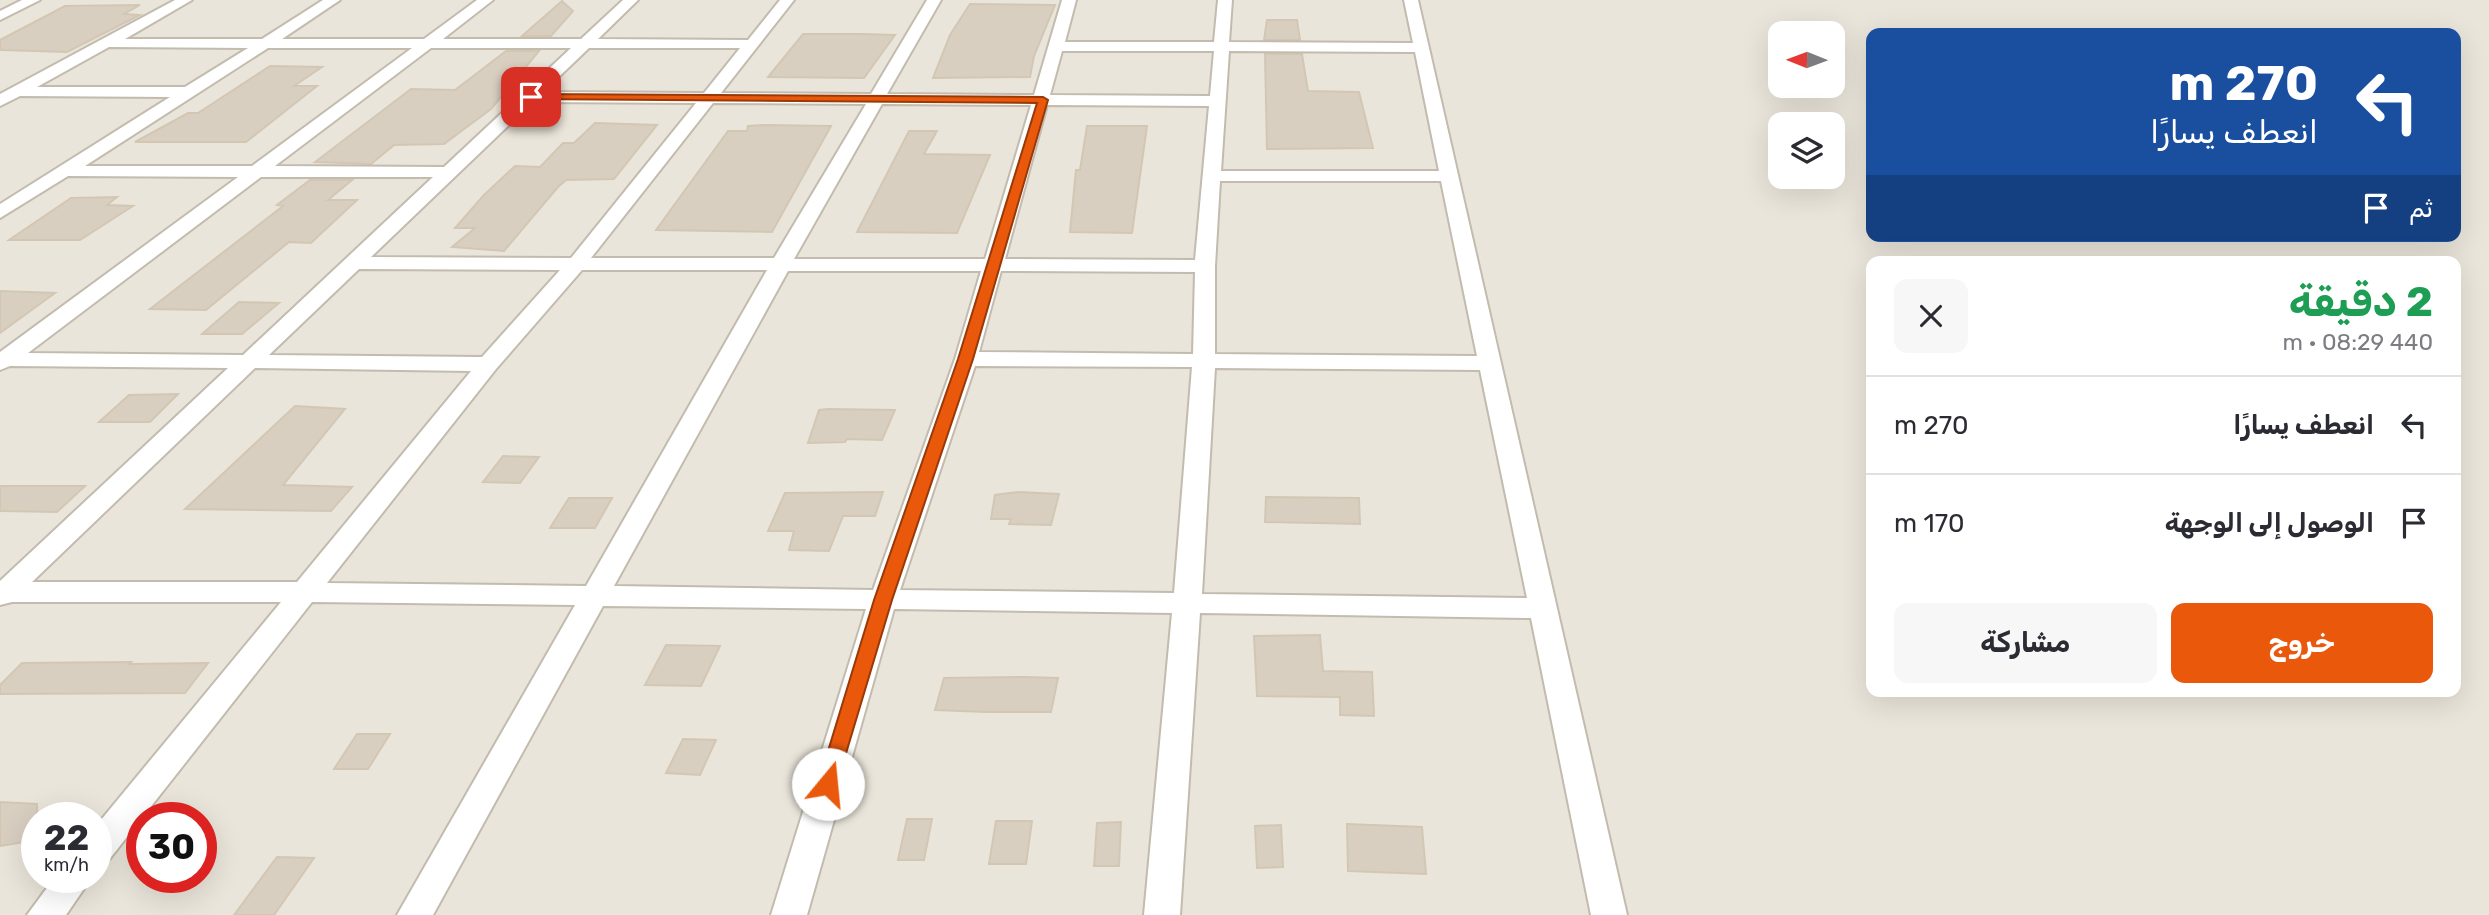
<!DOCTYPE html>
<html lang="ar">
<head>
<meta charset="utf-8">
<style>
	:root { --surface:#fff; --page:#f7f7f7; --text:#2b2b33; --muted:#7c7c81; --line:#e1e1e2; --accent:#ea580c }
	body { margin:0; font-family:Rubik,"Noto Sans Arabic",sans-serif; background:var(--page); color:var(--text); direction:rtl; height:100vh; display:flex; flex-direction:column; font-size:26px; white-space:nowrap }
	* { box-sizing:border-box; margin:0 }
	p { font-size:23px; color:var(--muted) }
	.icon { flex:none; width:38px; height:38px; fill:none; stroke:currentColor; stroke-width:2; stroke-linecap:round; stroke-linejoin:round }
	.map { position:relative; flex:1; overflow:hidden; direction:ltr }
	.side { position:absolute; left:1866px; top:256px; width:595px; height:441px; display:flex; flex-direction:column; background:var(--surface); border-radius:14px; box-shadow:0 7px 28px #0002; direction:rtl }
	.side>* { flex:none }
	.hud { position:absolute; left:1866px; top:28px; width:595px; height:214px; border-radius:14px; box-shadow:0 7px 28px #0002; direction:rtl; background:#1a4fa0; color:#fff; overflow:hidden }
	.needle { width:46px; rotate:271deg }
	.controls { position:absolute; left:1768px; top:21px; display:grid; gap:14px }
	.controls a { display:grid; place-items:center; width:77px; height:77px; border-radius:14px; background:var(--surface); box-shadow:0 7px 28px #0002; font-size:35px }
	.speed { position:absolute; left:21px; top:802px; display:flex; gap:14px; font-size:35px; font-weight:700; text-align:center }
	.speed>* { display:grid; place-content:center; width:91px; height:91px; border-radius:50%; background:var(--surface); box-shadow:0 7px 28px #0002; line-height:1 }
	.speed small { font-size:18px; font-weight:400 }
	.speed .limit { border:10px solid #d22; background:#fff; color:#111 }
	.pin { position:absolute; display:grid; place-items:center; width:60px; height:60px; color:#fff; margin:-30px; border-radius:14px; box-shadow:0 4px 10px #0006 }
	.me { position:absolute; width:77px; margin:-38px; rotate:17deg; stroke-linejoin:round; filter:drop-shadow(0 0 5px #0008) }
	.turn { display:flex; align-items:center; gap:24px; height:147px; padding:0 28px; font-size:32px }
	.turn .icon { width:91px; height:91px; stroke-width:2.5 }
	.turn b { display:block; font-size:49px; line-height:60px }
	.then { display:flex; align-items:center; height:66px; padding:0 28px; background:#0003; gap:14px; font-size:26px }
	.round { display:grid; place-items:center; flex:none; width:74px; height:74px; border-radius:14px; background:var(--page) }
	.headline { display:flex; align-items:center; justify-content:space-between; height:119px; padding:0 28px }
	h1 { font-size:42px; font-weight:700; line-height:52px; color:#1e9e55 }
	.primary-button { display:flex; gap:14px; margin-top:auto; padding:14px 28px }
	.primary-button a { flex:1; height:80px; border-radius:14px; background:var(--accent); color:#fff; font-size:28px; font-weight:700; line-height:80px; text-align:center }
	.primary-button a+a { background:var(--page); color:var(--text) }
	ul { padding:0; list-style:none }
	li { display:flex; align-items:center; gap:21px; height:98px; padding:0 28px; border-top:2px solid var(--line) }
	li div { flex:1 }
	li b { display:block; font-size:26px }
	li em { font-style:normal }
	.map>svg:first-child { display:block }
	.residential { fill:#eae5da; fill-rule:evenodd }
	.building { fill:#d8cfc1; stroke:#d3c7b4; stroke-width:2 }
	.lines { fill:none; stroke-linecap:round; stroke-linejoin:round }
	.minor-casing { stroke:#c2bbae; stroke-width:4 }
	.minor { fill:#fff; fill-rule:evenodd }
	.route { fill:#ea580c; stroke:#983908; stroke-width:2 }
</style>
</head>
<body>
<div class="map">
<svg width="2489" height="915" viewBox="0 0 2489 915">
	<rect width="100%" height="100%" fill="#f6f3ec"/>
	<path class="residential" d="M0,0H2489V915H0ZM1780,33H1832V86H1780ZM1871,33H2455V236H1871ZM1780,124H1832V177H1780ZM1871,261H2455V691H1871ZM37,817H96V877H37ZM142,817H201V877H142Z"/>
	<path class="building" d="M562,1L573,11L551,36H522Z
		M970,4L1055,5L1034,56L1030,77L933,78L950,35Z
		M140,5L124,14L140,15L67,52L0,50V40L65,6Z
		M1267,20H1297L1300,40H1264Z
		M803,34H862L895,35L864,78L768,77Z
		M506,51H539L491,109L444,144L394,145L371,164L315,162L411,89L455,90Z
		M1265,54H1302L1308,91L1359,92L1373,148L1267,149Z
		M270,66L322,67L294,86H317L246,142H135L188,113H198Z
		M595,123L657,125L614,179L566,180L558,187L504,251L452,247L475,228H455L483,196L515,166L540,167L563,143H574Z
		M764,125L831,126L772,232L656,230L728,131H747L748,126Z
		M1087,126H1147L1132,233L1070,232L1076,170H1080Z
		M909,131H937L924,154L990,155L957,233L857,232Z
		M310,180H352L328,200H357L311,243L289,242L206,310L150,309L283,206L277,205Z
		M117,197L107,205L133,206L80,240H9L71,198Z
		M0,291L55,293L0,333Z
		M239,302L279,303L242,334H202Z
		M178,394L150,422H99L129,395Z
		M295,406L345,409L283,485L352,487L331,511L185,509Z
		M828,409L895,410L882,440L847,439L845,442L808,443L819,410Z
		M503,456L539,457L520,483L483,482Z
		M0,486H85L57,512L0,511Z
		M883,492L875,516H843L829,551L789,550L794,531H768L785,493Z
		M1018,492L1059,494L1051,525L1009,524L1011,519H991L995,495Z
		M1266,497L1359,498L1360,524L1265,522Z
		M569,498H612L595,528H550Z
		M1320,635L1323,671L1372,672L1374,716L1340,715V697L1257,696L1254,636Z
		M666,645L720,646L701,686L645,685Z
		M131,662L129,664L208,663L185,693L0,694V685L22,663Z
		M944,678L1025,677L1058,678L1051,712H986L935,710Z
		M357,734H390L368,769H334Z
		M683,739L716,740L700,775L666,773Z
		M0,802L37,804V840L0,846Z
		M907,819H932L924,860H898Z
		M996,821H1032L1026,864H989Z
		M1121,822L1119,866H1094L1097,823Z
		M1347,824L1422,827L1426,874L1348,871Z
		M1281,825L1283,867L1257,868L1255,826Z
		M277,857L314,858L274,915H234Z"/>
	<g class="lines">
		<g class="minor-casing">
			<path id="minor" d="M22,0H40L0,20V11Z
				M175,0H192L125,39H262L323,0H340L282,39H424L477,0H493L443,39H581L623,0H638L598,39L748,40L780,0H794L721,93L871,94L927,0H941L887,94L1034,95L1062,0H1076L1065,42H1214L1218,0H1232L1229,42L1413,43L1404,0H1418L1627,915H1591L1531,618L1200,613L1180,915H1144L1172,613L894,609L807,915H771L866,609L603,606L433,915H397L575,605L312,602L108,861L96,865V826L281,602H12L0,605V581L228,368L10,366L0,370V352L238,177L68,176L0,218V204L170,97L20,96L0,106V94ZM109,47L248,48L185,87H37ZM268,48H412L252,166H85ZM431,48H571L444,167L275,166ZM589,48H740L704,93L543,92ZM1062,51H1214L1210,96L1050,95ZM1229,51L1415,52L1439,171H1221ZM533,102L696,103L571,258L371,257ZM713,103L866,104L774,258H591ZM882,104L1031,105L985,259H794ZM1047,105L1209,106L1195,260L1005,259ZM261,177H433L243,355L28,353ZM1220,181H1441L1477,356L1215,354V266ZM359,269L560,270L482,357L269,355ZM582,270H767L586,586L327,583L496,369ZM788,271H981L955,359L873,590L614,586ZM1001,271L1195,272L1193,354L979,352ZM975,366L1192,367L1174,593L900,590ZM255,368L471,371L297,582H32ZM1215,368L1480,370L1527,598L1202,594Z
				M55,877H92L66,915H27Z"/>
		</g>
		<use href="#minor" class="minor"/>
	</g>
	<path class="route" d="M531,94L1043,97L1048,100L973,359L892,600L835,790L828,792L821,790L818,784L874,600L958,359L1037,103L527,99V95Z"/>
</svg>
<div class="controls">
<a><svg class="needle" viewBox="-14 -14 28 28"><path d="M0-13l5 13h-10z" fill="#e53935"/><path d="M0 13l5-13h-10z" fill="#7c7c81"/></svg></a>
<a><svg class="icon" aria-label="layers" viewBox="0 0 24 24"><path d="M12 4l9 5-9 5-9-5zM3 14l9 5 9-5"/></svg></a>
</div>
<div class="speed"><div>22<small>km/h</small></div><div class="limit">30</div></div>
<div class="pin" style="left:531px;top:97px;background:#d93025"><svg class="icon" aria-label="arrive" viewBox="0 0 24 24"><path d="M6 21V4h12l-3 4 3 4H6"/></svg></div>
<svg class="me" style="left:828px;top:784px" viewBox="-20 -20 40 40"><circle r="19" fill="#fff"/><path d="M0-13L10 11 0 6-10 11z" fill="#ea580c"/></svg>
<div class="hud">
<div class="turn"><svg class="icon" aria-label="left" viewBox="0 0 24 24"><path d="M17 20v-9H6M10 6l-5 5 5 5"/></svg><div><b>270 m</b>انعطف يسارًا</div></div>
<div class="then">ثم<svg class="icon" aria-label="arrive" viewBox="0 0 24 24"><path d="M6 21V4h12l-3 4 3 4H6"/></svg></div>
</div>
<section class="side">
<div class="headline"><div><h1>2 دقيقة</h1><p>440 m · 08:29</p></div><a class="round"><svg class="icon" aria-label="close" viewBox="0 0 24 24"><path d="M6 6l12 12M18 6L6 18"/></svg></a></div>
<ul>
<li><svg class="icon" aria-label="left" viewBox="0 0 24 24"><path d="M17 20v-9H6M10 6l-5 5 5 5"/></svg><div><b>انعطف يسارًا</b></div><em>270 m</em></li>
<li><svg class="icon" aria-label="arrive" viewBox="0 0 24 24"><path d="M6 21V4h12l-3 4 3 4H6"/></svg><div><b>الوصول إلى الوجهة</b></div><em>170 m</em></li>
</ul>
<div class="primary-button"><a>خروج</a><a>مشاركة</a></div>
</section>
</div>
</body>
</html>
